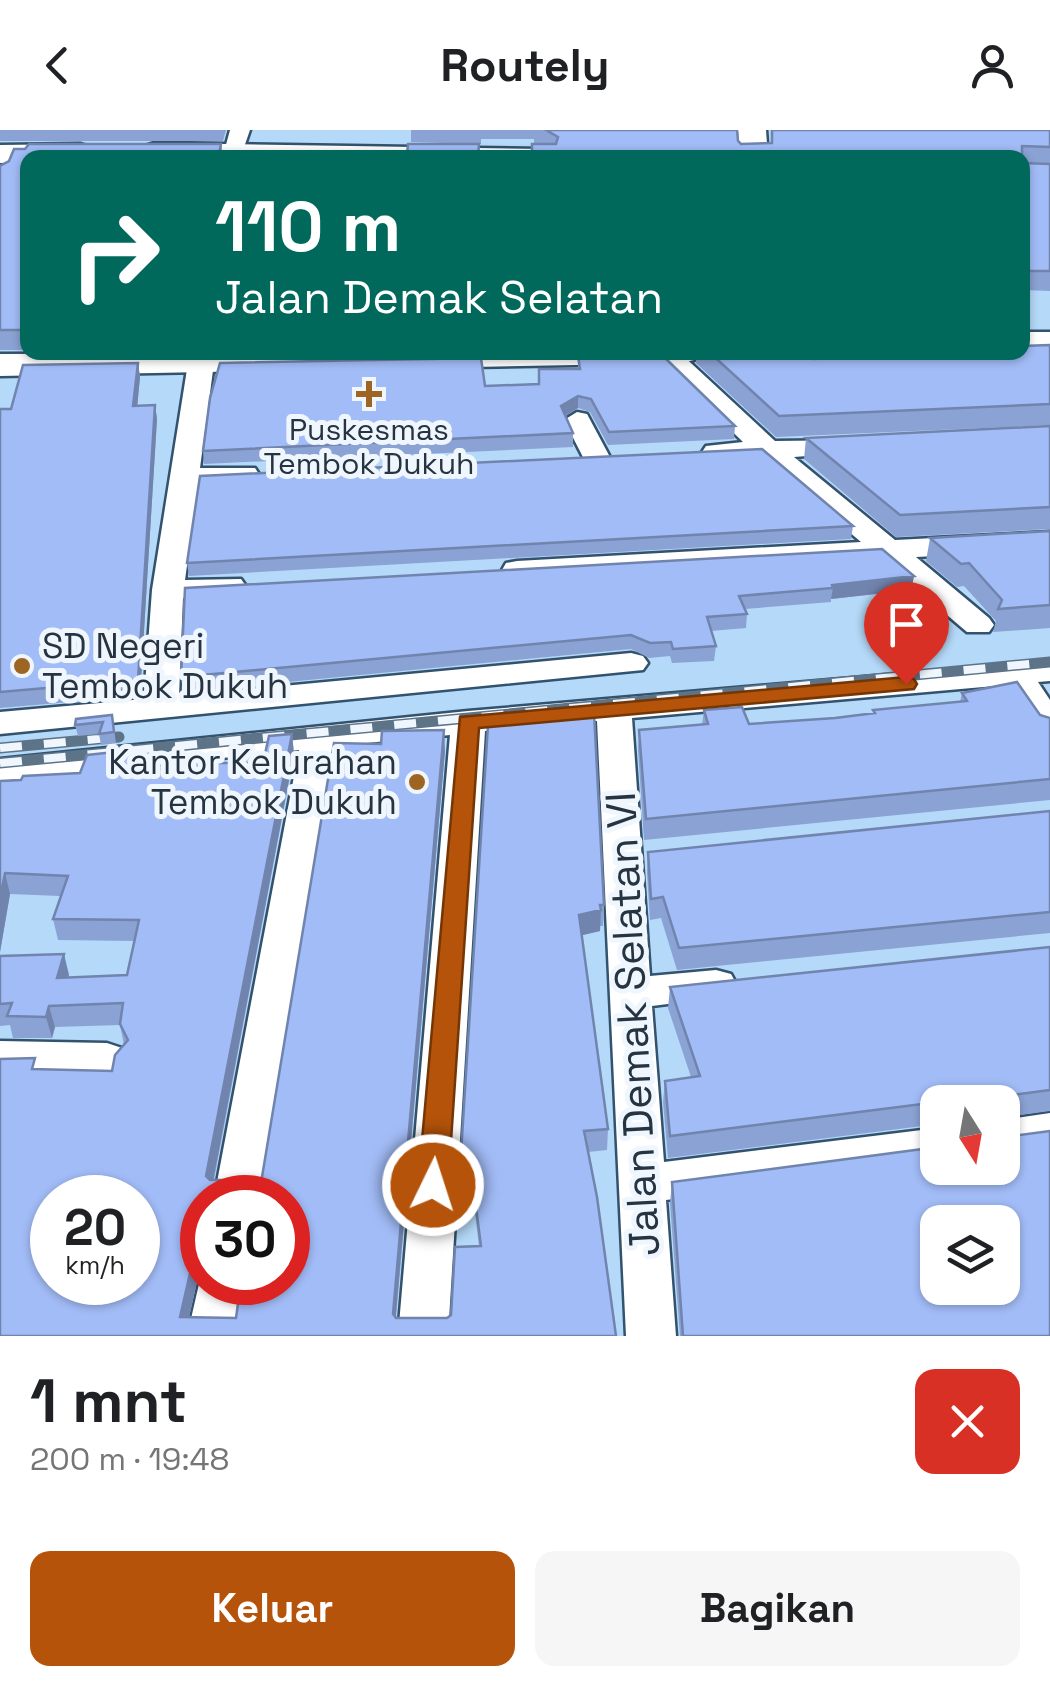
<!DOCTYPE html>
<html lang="id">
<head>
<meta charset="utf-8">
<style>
	:root { --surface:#fff; --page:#f6f6f6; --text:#202124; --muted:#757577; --accent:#b45309 }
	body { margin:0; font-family:"Space Grotesk",sans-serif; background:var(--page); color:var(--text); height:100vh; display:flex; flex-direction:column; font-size:38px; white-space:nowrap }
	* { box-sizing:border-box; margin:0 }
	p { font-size:32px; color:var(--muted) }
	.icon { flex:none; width:55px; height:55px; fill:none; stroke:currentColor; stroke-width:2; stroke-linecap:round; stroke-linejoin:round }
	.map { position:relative; height:1206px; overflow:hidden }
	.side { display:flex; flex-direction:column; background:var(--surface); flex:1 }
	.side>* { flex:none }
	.hud { position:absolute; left:20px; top:20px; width:1010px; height:210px; border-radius:20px; box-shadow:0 2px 8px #0004; background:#00695c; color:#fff; overflow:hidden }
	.needle { width:65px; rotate:169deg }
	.fabs { position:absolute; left:920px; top:955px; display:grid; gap:20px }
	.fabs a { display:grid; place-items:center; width:100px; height:100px; border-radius:20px; background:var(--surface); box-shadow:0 2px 8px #0004; font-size:50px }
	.speed { position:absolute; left:30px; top:1045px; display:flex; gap:20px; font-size:50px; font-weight:700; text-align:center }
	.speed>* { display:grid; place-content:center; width:130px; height:130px; border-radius:50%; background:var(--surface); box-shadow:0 2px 8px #0004; line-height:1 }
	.speed small { font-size:25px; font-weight:400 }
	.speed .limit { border:15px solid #d22; background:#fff; color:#111 }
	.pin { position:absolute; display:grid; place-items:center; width:85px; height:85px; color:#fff; margin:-102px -42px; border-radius:50% 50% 50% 0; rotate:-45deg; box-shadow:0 0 10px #0007 }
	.pin .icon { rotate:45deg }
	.me { position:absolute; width:110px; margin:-55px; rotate:4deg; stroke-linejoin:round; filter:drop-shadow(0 0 8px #0008) }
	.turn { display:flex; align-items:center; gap:35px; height:210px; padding:0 30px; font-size:45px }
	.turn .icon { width:130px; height:130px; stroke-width:2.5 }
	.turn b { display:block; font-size:70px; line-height:85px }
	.round { display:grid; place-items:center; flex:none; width:105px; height:105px; border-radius:20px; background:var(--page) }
	.headline { display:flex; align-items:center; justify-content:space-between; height:170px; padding:0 30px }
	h1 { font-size:60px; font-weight:700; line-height:75px }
	.cta { display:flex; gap:20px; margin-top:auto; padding:20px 30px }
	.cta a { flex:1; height:115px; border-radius:20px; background:var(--accent); color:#fff; font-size:40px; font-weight:700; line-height:115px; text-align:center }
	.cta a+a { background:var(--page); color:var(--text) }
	header { display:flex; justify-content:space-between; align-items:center; height:130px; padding:0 30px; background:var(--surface); font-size:45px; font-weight:700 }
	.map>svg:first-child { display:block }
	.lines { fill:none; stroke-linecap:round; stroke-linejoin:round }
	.street-casing { stroke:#32526d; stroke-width:5 }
	.secondary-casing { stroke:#32526d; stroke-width:5 }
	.street { fill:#fff; fill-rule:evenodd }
	.secondary { fill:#fff; fill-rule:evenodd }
	.rail-casing { stroke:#5d7387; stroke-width:11 }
	.rail { stroke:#eff6fd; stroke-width:8; stroke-dasharray:22; stroke-linecap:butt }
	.wall { fill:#8ba2d4; fill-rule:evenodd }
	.shaded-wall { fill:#7184ad }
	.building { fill:#a2bcf7; stroke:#7184ad; stroke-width:2.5; fill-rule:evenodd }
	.route { fill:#b45309; stroke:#753606; stroke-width:2.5 }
	.poi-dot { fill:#9e6522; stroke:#eff6fd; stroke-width:4 }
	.labels { text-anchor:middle; stroke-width:10; stroke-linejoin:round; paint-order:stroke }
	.far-poi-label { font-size:30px; fill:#263441; stroke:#eff6fd }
	.poi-label { font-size:35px; fill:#263441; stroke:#eff6fd; text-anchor:start }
	.near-street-label { font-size:42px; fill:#263441; stroke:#eff6fd }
</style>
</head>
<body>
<header><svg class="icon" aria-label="back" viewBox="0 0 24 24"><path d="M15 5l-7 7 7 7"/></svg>Routely<svg class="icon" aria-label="person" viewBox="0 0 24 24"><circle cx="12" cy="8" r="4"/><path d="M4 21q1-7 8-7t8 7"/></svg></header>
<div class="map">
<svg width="1050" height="1206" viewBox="0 0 1050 1206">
	<rect width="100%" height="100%" fill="#b5d9f9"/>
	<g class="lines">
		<g class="street-casing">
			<path id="street" d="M230,0H250L241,26H227L224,22Z
				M679,222L775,311L859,310L863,316L859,322L794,327L895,410L1050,402V420L916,427L989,488L994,495L989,502H967L881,429L517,449L506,447L502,440L506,433L517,431L861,412L762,328H706L702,322L706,316L743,312L652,223Z
				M201,225L214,233L200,338H255L259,344L255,350L198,355L185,450L241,449L246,456L241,463L183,468L179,566L631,523L643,526L648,533L643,540L0,604V582L144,569L152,460L188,233Z
				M577,282L587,284L611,329L607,335L597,337L587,335L564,290Z
				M1050,531V551L1038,552L1050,570V606L1038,603L1006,555L632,588L650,846L716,840L731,844L737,855L731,866L652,876L664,1032L938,998V1034L666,1070L676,1206H626L597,591L485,601L448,1206H398L450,605L335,616L261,1068H214L299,620L0,651V629L468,581Z
				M0,911L107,913L122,918L129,930L122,942L107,947L0,945Z
				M1050,983V1019L1002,1026V990Z
				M202,1141V1152H246L237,1206H187Z"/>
		</g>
		<g class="secondary-casing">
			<path id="secondary" d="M738,0H766L768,28H740Z
				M155,13L542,19L556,28H145L141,22L145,16Z
				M80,14L90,17L94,23L91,28H28V32L0,33V15Z
				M1022,202H1050V224L1017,222H1022Z
				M699,222L694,230L681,233L0,246V224Z"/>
		</g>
		<use href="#street" class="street"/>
		<use href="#secondary" class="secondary"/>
		<g class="rail-casing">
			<path id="rail" d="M0,618L119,607
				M0,633L1050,532"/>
		</g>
		<use href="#rail" class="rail"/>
	</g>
	<path class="wall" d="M0,0H226L223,11H0Z
		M411,0H737L738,11L741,14L771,13L772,0H1050V161L1024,160L1022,156V28L534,14V9H481V14L411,12Z
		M29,14H221L223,24L318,25V28H28V220H0V36L9,31L14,19H25Z
		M1050,215V295L776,307L696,233L697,222H778V225L814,229L903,224V222H1022Z
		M578,226L735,296L734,309L608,315L590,282L578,278L565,286L573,303V317L204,334L203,321L485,256L539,254L578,239Z
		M138,233L140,247L137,276L155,275L157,289L140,566L0,578V279H11Z
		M1050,296V399L896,407L804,329L806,308Z
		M853,396L851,409L189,446L187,433Z
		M1050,401V498L993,502L996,491L964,456L957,457L926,431L930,408Z
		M914,446L911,460L831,469V472L745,479L747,484L746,498L711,501L716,516L714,531L672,533L670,526L649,528L631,519L183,562L181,547L185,458Z
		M962,563L1050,588V670L644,710L638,620L639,600L702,595L704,580L749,594L835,588L873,583V580L960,572Z
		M112,585L116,613L101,615L99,604L78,606L75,595Z
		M488,595L604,775L603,796H600V801L582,805L608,999L607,1020L588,1022L616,1206H0L38,940L112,941L124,915L120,895L55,897L52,908H13L10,895L0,896V826L64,824L68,848L127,845L134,811L58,810L53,789L60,766L10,764L0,822V651L21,650L80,643L115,627L147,639L198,638L263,633L292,604L294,624L214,1050H258L262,1047L445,621L396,1188H447L451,1185L479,1116L472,1059L461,1060L460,1039ZM202,1068L288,1152L236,1188L189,1187L200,1138H202Z
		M1050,681V803L677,840L661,788L650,790L647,743L648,722Z
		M1050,817V981L1005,987V1007L1050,1206H680L670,1073L672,1052L938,1038L1002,972H938V994L668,1028L663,972L665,951L691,947L668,878L670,857Z"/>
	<path class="shaded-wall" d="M138,233L140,247L136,290L133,276Z
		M578,266V278L560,289L561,276Z
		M155,275L157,289L140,566L138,550Z
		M914,446L911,460L831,469L833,458L832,455Z
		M444,600L445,621L394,1206L393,1184Z
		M292,604L294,624L210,1067L206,1046Z
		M5,743L10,764L0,822V769Z
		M601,780L600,801L579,806V785Z
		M64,824L69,845L62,869L57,848Z
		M49,876L55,897L52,908L46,887Z
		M196,1117L200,1138L185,1206L180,1187Z"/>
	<path class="building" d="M546,0H737L738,11L741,14L772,13V0H1050V17L1022,16V28H532V14H556L558,7Z
		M29,14H221L219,24L318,25L317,28H28V200H0V36L9,31L14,19H25Z
		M408,14H479L478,28H368V25H407Z
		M1022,33L1050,34V141H1028L1022,128Z
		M1050,215V274L779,286L709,222H778V225L811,224L814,229L906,224L904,222H1022V216Z
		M662,225L735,296L609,302L591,269L578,266L561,276L573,303L203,321L210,268L220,233L481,228L485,256L539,254V239H580L578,226Z
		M138,233L133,276L155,275L138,550L0,562V279H11L23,235Z
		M1050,296V377L900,385L806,308Z
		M762,319L853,396L187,433L200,346Z
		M1050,401V475L998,479L1002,470L969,433L961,434L930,408Z
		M882,419L914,446L832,455L833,458L739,466L747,484L707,487L716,516L673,519L671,512L650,513L631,505L181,547L185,458Z
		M1017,552L1040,585L1050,588V649L646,689L639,600L708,594L704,580L742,577L749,594L835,588L875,583L873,580L967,571L962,563Z
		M538,582H594L604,775H600L601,780L579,785L608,999L584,1001L597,1067L616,1206H0V929L35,928L32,939L112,941L115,925L128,910L120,894L123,873L49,876L46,887L7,886L12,873L0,874V826L64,824L57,848L127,845L139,790L53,789L68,746L5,743L0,769V651L21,650L23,646L80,643L87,625L114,622L115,627H145L141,639L198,638L199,633H263L269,606L292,604L206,1046L210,1050H258L262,1047L334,613L381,614L382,601L444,600L393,1184L396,1188H447L451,1185L455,1117L481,1116L471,1038L460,1039L488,595L538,589ZM52,1068H138V1152H52ZM202,1068H288V1152H241L236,1188L180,1187L196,1117H201L202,1127Z
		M112,585L114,602L99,604L103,592L75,595L76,589Z
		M1050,681V782L679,818L663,767L651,769L648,722Z
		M1050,817V960L1005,966V1007L1050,1001V1206H683L672,1052L938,1017V1038H1002V972H938L670,1006L665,951L700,946L670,857ZM938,1092H1002V1158H938Z"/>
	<path class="route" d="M906,547L914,549L917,554L914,559L479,598L448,1055L444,1064L433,1068L423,1064L418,1055L460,587Z"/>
	<g class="poi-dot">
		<path d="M364 249h10v10h10v10h-10v10h-10v-10h-10v-10h10z"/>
		<circle cx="22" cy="536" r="10"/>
		<circle cx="417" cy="652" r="10"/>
	</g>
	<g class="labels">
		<g class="far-poi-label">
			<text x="369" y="310">Puskesmas<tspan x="369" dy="34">Tembok Dukuh</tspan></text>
		</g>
		<g class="poi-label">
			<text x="42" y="528">SD Negeri<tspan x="42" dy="40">Tembok Dukuh</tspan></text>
			<text x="397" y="644" text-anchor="end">Kantor Kelurahan<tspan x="397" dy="40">Tembok Dukuh</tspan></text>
		</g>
		<g class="near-street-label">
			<text transform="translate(632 894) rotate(-93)" y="15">Jalan Demak Selatan VI</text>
		</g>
	</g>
</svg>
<div class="fabs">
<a><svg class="needle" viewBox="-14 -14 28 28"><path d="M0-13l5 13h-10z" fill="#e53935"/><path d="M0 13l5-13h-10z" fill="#757577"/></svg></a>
<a><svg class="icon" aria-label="layers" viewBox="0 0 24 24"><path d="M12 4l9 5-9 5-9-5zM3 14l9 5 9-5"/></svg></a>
</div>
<div class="speed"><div>20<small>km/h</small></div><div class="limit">30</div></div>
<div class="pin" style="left:906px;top:554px;background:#d93025"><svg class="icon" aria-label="arrive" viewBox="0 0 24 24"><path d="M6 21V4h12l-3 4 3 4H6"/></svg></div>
<svg class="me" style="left:433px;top:1055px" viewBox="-20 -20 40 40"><circle r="17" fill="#b45309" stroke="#fff" stroke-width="3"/><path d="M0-11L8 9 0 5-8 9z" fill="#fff"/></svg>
<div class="hud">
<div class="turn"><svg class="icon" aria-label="right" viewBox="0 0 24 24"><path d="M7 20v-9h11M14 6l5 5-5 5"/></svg><div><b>110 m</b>Jalan Demak Selatan</div></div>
</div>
</div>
<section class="side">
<div class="headline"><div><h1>1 mnt</h1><p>200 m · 19:48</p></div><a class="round" style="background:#d93025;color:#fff"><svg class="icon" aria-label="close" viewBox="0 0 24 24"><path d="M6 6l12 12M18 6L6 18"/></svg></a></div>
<div class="cta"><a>Keluar</a><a>Bagikan</a></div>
</section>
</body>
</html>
